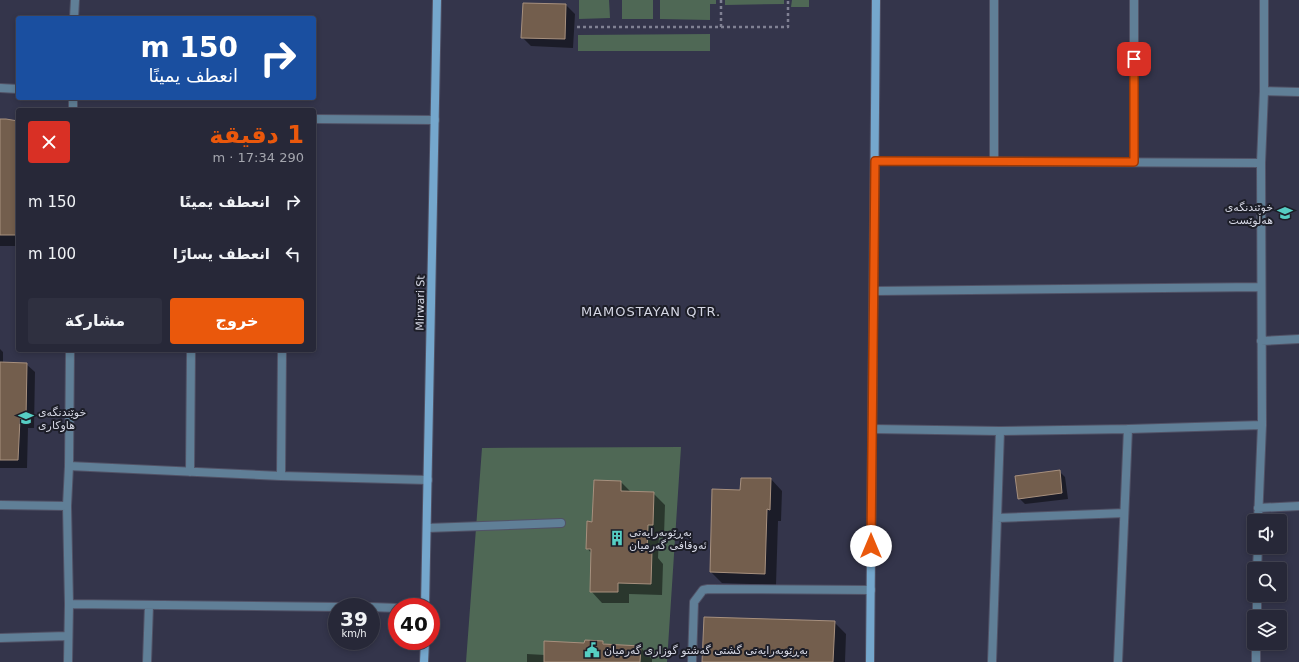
<!DOCTYPE html>
<html lang="ar">
<head>
<meta charset="utf-8">
<style>
	:root { --surface:#272838; --page:#2f3040; --text:#f1f3f6; --muted:#a4a6ae; --line:#434453; --accent:#ea580c }
	body { margin:0; font-family:"DejaVu Sans","Noto Naskh Arabic",sans-serif; background:var(--page); color:var(--text); direction:rtl; height:100vh; display:flex; flex-direction:column; font-size:15px; white-space:nowrap }
	* { box-sizing:border-box; margin:0 }
	p { font-size:13px; color:var(--muted) }
	.icon { flex:none; width:22px; height:22px; fill:none; stroke:currentColor; stroke-width:2; stroke-linecap:round; stroke-linejoin:round }
	.map { position:relative; flex:1; overflow:hidden; direction:ltr }
	.sheet { position:absolute; left:16px; top:108px; width:300px; height:244px; display:flex; flex-direction:column; background:var(--surface); border-radius:4px; box-shadow:0 2px 6px #0003,0 0 0 1px var(--line); direction:rtl }
	.sheet>* { flex:none }
	.top-card { position:absolute; left:16px; top:16px; width:300px; height:84px; border-radius:4px; box-shadow:0 2px 6px #0003,0 0 0 1px var(--line); direction:rtl; background:#1a4fa0; color:#fff; overflow:hidden }
	.fabs { position:absolute; left:1247px; top:514px; display:grid; gap:8px }
	.fabs a { display:grid; place-items:center; width:40px; height:40px; border-radius:4px; background:var(--surface); box-shadow:0 2px 6px #0003,0 0 0 1px var(--line); font-size:20px }
	.speed { position:absolute; left:328px; top:598px; display:flex; gap:8px; font-size:20px; font-weight:700; text-align:center }
	.speed>* { display:grid; place-content:center; width:52px; height:52px; border-radius:50%; background:var(--surface); box-shadow:0 2px 6px #0003,0 0 0 1px var(--line); line-height:1 }
	.speed small { font-size:10px; font-weight:400 }
	.speed .limit { border:6px solid #d22; background:#fff; color:#111 }
	.pin { position:absolute; display:grid; place-items:center; width:34px; height:34px; color:#fff; margin:-17px; border-radius:8px; box-shadow:0 2px 6px #0006 }
	.me { position:absolute; width:44px; margin:-22px; rotate:0deg; stroke-linejoin:round; filter:drop-shadow(0 0 3px #0008) }
	.turn { display:flex; align-items:center; gap:14px; height:84px; padding:0 12px; font-size:18px }
	.turn .icon { width:52px; height:52px; stroke-width:2.5 }
	.turn b { display:block; font-size:28px; line-height:34px }
	.round { display:grid; place-items:center; flex:none; width:42px; height:42px; border-radius:4px; background:var(--page) }
	.headline { display:flex; align-items:center; justify-content:space-between; height:68px; padding:0 12px }
	h1 { font-size:24px; font-weight:700; line-height:30px; color:var(--accent) }
	.button { display:flex; gap:8px; margin-top:auto; padding:8px 12px }
	.button a { flex:1; height:46px; border-radius:4px; background:var(--accent); color:#fff; font-size:16px; font-weight:700; line-height:46px; text-align:center }
	.button a+a { background:var(--page); color:var(--text) }
	ul { padding:0; list-style:none }
	li { display:flex; align-items:center; gap:12px; height:52px; padding:0 12px }
	li div { flex:1 }
	li b { display:block; font-size:15px }
	li em { font-style:normal }
	.map>svg:first-child { display:block }
	.green { fill:#4f6855 }
	.shadow { fill:#0007 }
	.building { fill:#735e4d; stroke:#a7907e }
	.lines { fill:none; stroke-linecap:round; stroke-linejoin:round }
	.lane-casing { stroke:#515266; stroke-width:10 }
	.street-casing { stroke:#515266; stroke-width:10 }
	.secondary-casing { stroke:#515266; stroke-width:10 }
	.path { stroke:#808193; stroke-width:2.5; stroke-dasharray:3 3; stroke-linecap:butt }
	.lane { stroke:#607f97; stroke-width:8 }
	.street { stroke:#607f97; stroke-width:8 }
	.secondary { stroke:#75a7cd; stroke-width:8 }
	.route-casing { stroke:#983908; stroke-width:10 }
	.route { stroke:#ea580c; stroke-width:7 }
	.labels { text-anchor:middle; stroke-width:4; stroke-linejoin:round; paint-order:stroke }
	.poi-label { font-size:11px; fill:#d4d6e3; stroke:#1d1e28; text-anchor:start }
	.street-label { font-size:11px; fill:#d4d6e3; stroke:#1d1e28 }
	.quarter-label { font-size:13px; letter-spacing:1px; fill:#d4d6e3; stroke:#1d1e28 }
</style>
</head>
<body>
<div class="map">
<svg width="1299" height="662" viewBox="0 0 1299 662">
	<rect width="100%" height="100%" fill="#34354b"/>
	<path class="green" d="M579,0H609L610,18L579,19Z
		M622,0H653V19H622Z
		M660,0H716V4H710V20L660,19Z
		M725,0H784V4L725,5Z
		M792,0H809V7H791Z
		M710,34V51H578V35Z
		M681,447L667,662H466L482,448Z"/>
	<path class="shadow" d="M566,5L575,14L573,48L531,46L522,37Z
		M0,121L18,122V246H0Z
		M0,349L3,352V363L26,364L35,372L34,428H28L27,468H0Z
		M1059,471L1065,477L1068,499L1025,504L1019,498Z
		M771,479L782,491L781,521H778L776,585L722,583L711,572L741,491Z
		M621,482L631,492L653,493L665,505L664,536H659L658,558L663,564L662,595L629,594V603H602L591,591L592,554L587,548L593,523Z
		M834,622L846,634L845,662H703Z
		M602,642L606,645L640,647L652,659V662H527V654L545,655L585,644Z"/>
	<path class="building" d="M523,3L566,4L565,39L521,38Z
		M0,119H6L18,121V235H0Z
		M0,362L27,363L26,419H20L18,460H0Z
		M1060,470L1062,493L1018,499L1015,476Z
		M741,478H771L770,510L767,509L765,574L710,572L712,489L740,490Z
		M594,480L621,481V491L654,492L653,525H648L647,551H652L651,584L618,583V592H590L591,549H586L587,521L592,522Z
		M704,617L835,621L833,662H702Z
		M585,640L603,641V644L641,646L640,662H544V641L584,643Z"/>
	<g class="lines">
		<g class="lane-casing">
			<path id="lane" d="M427,528L561,523"/>
		</g>
		<g class="street-casing">
			<path id="street" d="M994,0V161
				M74,18L75,0
				M0,88L18,89
				M1264,91L1299,92
				M73,98V110
				M314,119L435,120
				M875,161L1261,163
				M1134,162V0
				M874,291L1261,287
				M1261,341L1299,339
				M872,429L1000,431L1128,429L1262,425
				M69,466L281,476L428,480
				M190,472L191,350
				M281,476L282,350
				M0,505L67,506
				M1258,508L1299,506
				M997,518L1124,513
				M1258,521L1262,425L1261,163L1264,91V0
				M1257,569L1258,547
				M69,604L343,607
				M371,607L397,608
				M1257,617V595
				M0,638L67,636
				M68,662L69,604L67,506L69,466L70,350
				M147,662L149,605
				M692,662L694,602L703,590L708,589L871,590
				M992,662L1000,431
				M1118,662L1128,429
				M1256,662V643"/>
		</g>
		<g class="secondary-casing">
			<path id="secondary" d="M425,607L437,0
				M424,662L425,641
				M870,662L876,0"/>
		</g>
		<path class="path" d="M721,0V27
			M577,27H788V0"/>
		<use href="#lane" class="lane"/>
		<use href="#street" class="street"/>
		<use href="#secondary" class="secondary"/>
	</g>
	<g class="lines">
		<g class="route-casing">
			<path id="route" d="M871,546L875,161L1134,162V59"/>
		</g>
		<use href="#route" class="route"/>
	</g>
	<defs>
		<g id="school-bare" transform="scale(1.2)"><path d="M0-5L7-2L0 1L-7-2ZM-4 1L0 2.5L4 1V4Q0 6-4 4Z" fill="#56cec4" stroke="#1d1e28" stroke-width="2.5" paint-order="stroke"/></g>
		<g id="building-bare" transform="scale(1.2)"><path d="M-4-6H4V6H1V3H-1V6H-4ZM-2.5-4.3h1.7v1.8h-1.7ZM.8-4.3h1.7v1.8H.8ZM-2.5-1h1.7V.8h-1.7ZM.8-1h1.7V.8H.8Z" fill="#56cec4" stroke="#1d1e28" stroke-width="2.5" paint-order="stroke"/></g>
		<g id="civic-bare" transform="scale(1.2)"><path d="M-.6-6.5H3V-4.5H.6V-3L4-1V1h2V6H-6V1h2V-1L-.6-3ZM-1.2 2.5V6h2.4V2.5Z" fill="#56cec4" stroke="#1d1e28" stroke-width="2.5" paint-order="stroke"/></g>
	</defs>
	<g fill-rule="evenodd">
		<use href="#school-bare" x="1285" y="213"/>
		<use href="#school-bare" x="26" y="418"/>
		<use href="#building-bare" x="617" y="538"/>
		<use href="#civic-bare" x="592" y="650"/>
	</g>
	<g class="labels">
		<g class="poi-label">
			<text x="1273" y="211" text-anchor="end">خوێندنگەی<tspan x="1273" dy="13">هەڵوێست</tspan></text>
			<text x="38" y="416">خوێندنگەی<tspan x="38" dy="13">هاوکاری</tspan></text>
			<text x="629" y="536">بەڕێوبەرایەتی<tspan x="629" dy="13">ئەوقافی گەرمیان</tspan></text>
			<text x="604" y="654">بەڕێوبەرایەتی گشتی گەشتو گوزاری گەرمیان</text>
		</g>
		<g class="street-label">
			<text transform="translate(420 303) rotate(-89)" y="4">Mirwari St</text>
		</g>
		<g class="quarter-label">
			<text x="651" y="316">MAMOSTAYAN QTR.</text>
		</g>
	</g>
</svg>
<div class="fabs">
<a><svg class="icon" aria-label="sound" viewBox="0 0 24 24"><path d="M4 9h4l5-4v14l-5-4H4zM17 9q2 3 0 6"/></svg></a>
<a><svg class="icon" aria-label="search" viewBox="0 0 24 24"><circle cx="10" cy="10" r="6"/><path d="M15 15l6 6"/></svg></a>
<a><svg class="icon" aria-label="layers" viewBox="0 0 24 24"><path d="M12 4l9 5-9 5-9-5zM3 14l9 5 9-5"/></svg></a>
</div>
<div class="speed"><div>39<small>km/h</small></div><div class="limit">40</div></div>
<div class="pin" style="left:1134px;top:59px;background:#d93025"><svg class="icon" aria-label="arrive" viewBox="0 0 24 24"><path d="M6 21V4h12l-3 4 3 4H6"/></svg></div>
<svg class="me" style="left:871px;top:546px" viewBox="-20 -20 40 40"><circle r="19" fill="#fff"/><path d="M0-13L10 11 0 6-10 11z" fill="#ea580c"/></svg>
<div class="top-card">
<div class="turn"><svg class="icon" aria-label="right" viewBox="0 0 24 24"><path d="M7 20v-9h11M14 6l5 5-5 5"/></svg><div><b>150 m</b>انعطف يمينًا</div></div>
</div>
<section class="sheet">
<div class="headline"><div><h1>1 دقيقة</h1><p>290 m · 17:34</p></div><a class="round" style="background:#d93025;color:#fff"><svg class="icon" aria-label="close" viewBox="0 0 24 24"><path d="M6 6l12 12M18 6L6 18"/></svg></a></div>
<ul>
<li><svg class="icon" aria-label="right" viewBox="0 0 24 24"><path d="M7 20v-9h11M14 6l5 5-5 5"/></svg><div><b>انعطف يمينًا</b></div><em>150 m</em></li>
<li><svg class="icon" aria-label="left" viewBox="0 0 24 24"><path d="M17 20v-9H6M10 6l-5 5 5 5"/></svg><div><b>انعطف يسارًا</b></div><em>100 m</em></li>
</ul>
<div class="button"><a>خروج</a><a>مشاركة</a></div>
</section>
</div>
</body>
</html>
